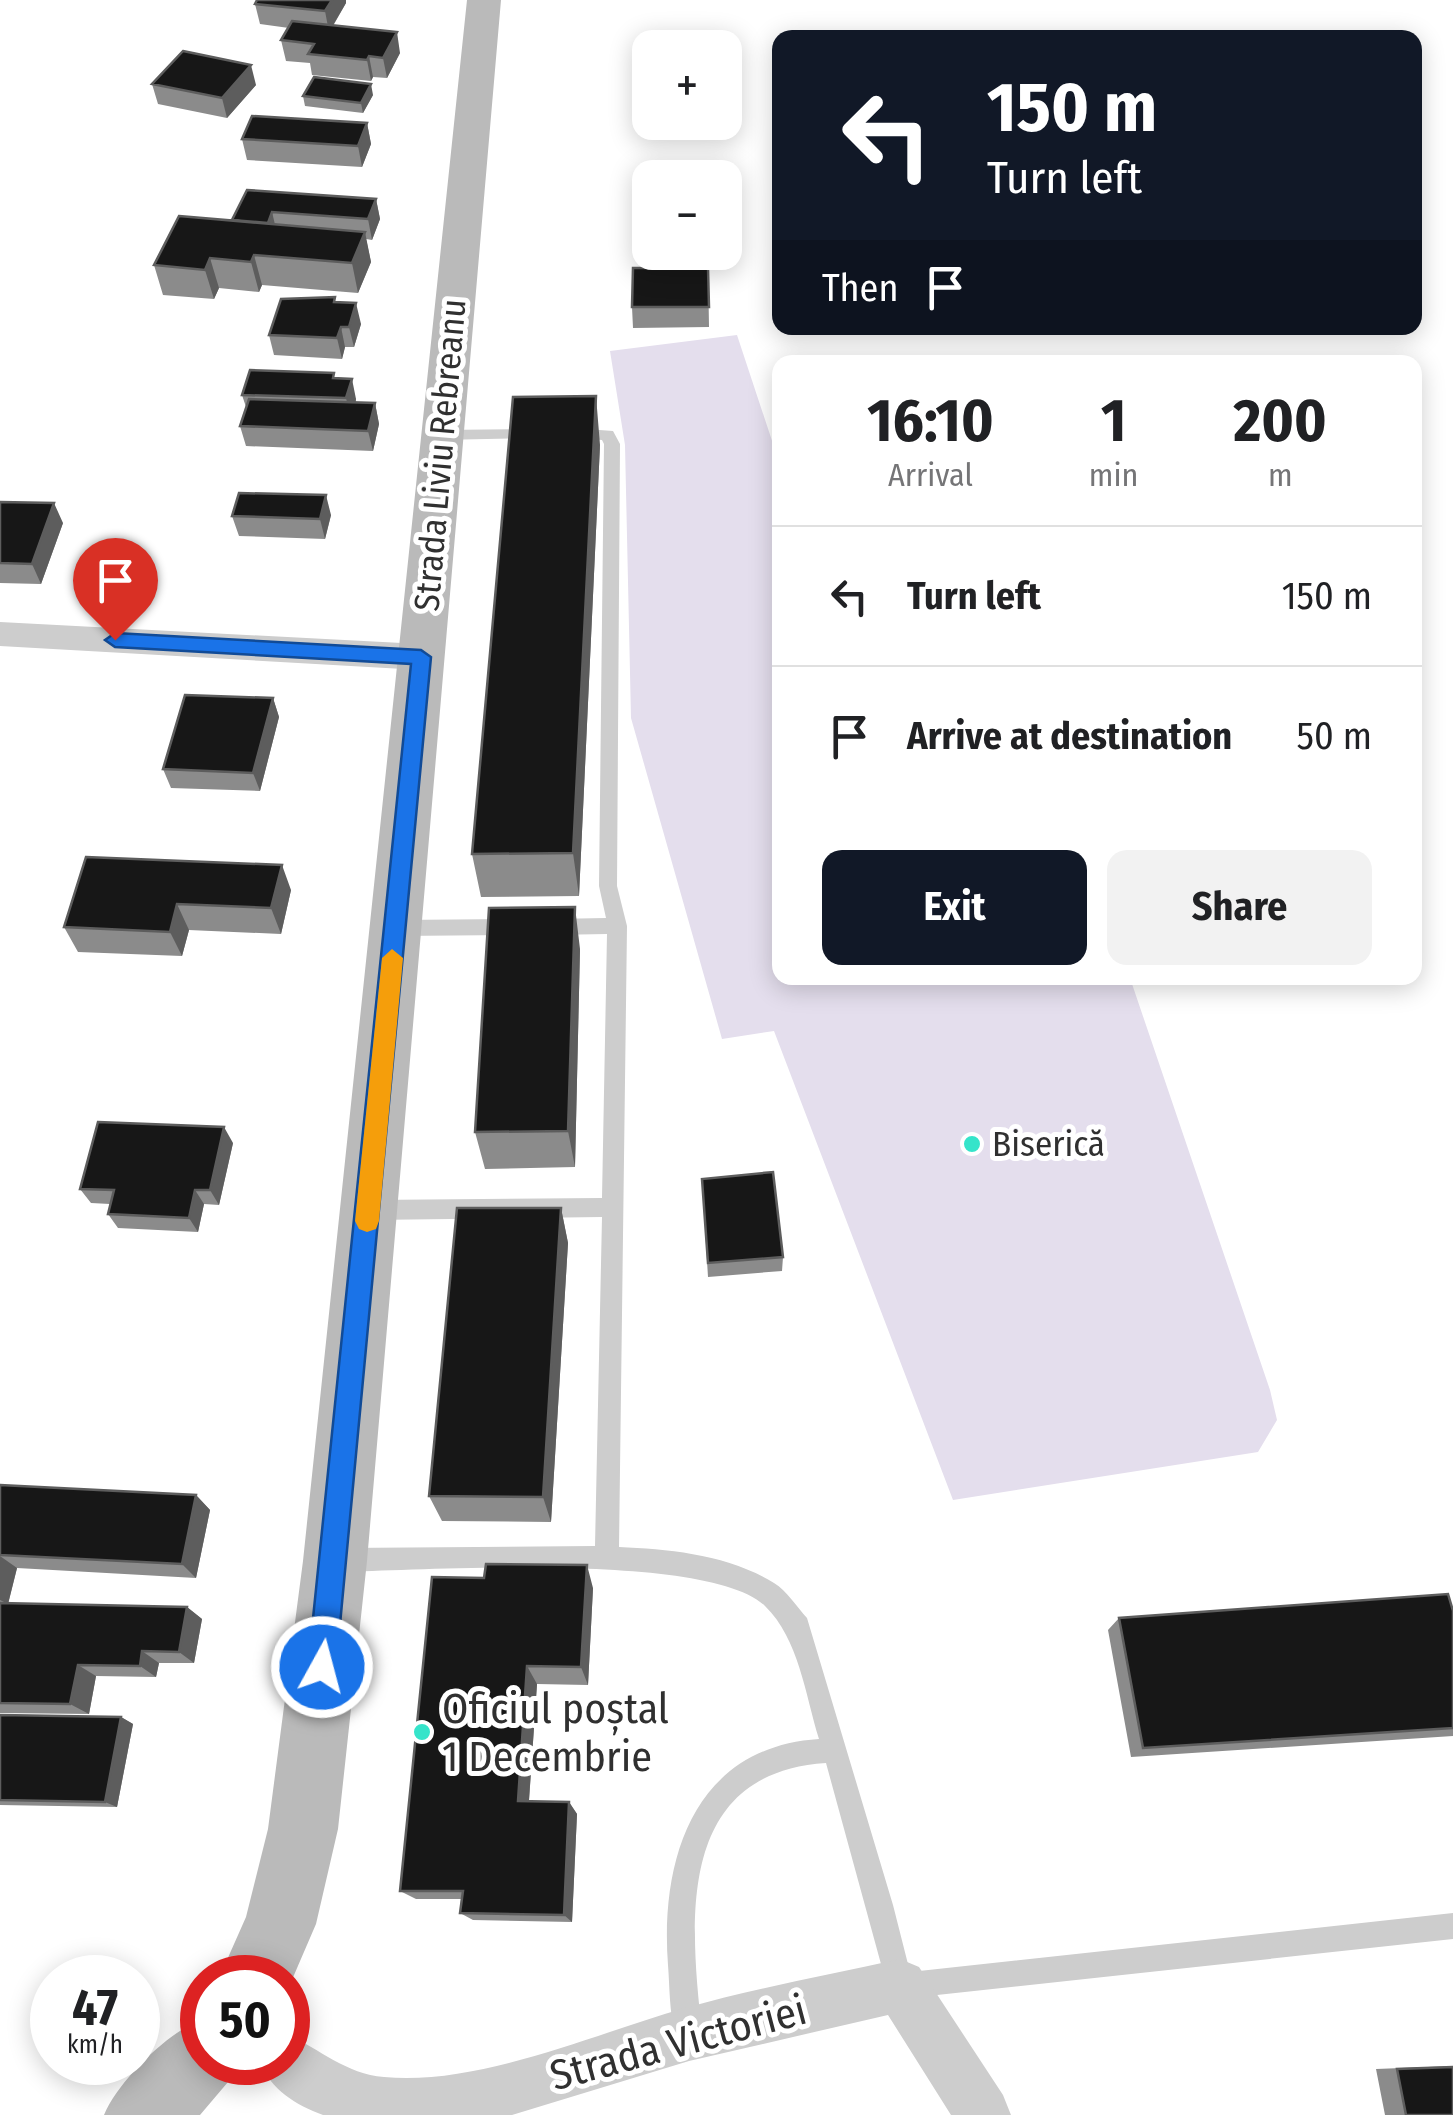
<!DOCTYPE html>
<html lang="en">
<head>
<meta charset="utf-8">
<style>
	:root { --surface:#fff; --page:#f2f2f2; --text:#202124; --muted:#757577; --line:#e0e0e0; --accent:#111827 }
	body { margin:0; font-family:"Fira Sans Condensed",sans-serif; background:var(--page); color:var(--text); height:100vh; display:flex; flex-direction:column; font-size:38px; white-space:nowrap }
	* { box-sizing:border-box; margin:0 }
	p { font-size:32px; color:var(--muted) }
	.icon { flex:none; width:55px; height:55px; fill:none; stroke:currentColor; stroke-width:2; stroke-linecap:round; stroke-linejoin:round }
	.map { position:relative; flex:1; overflow:hidden }
	.side { position:absolute; left:772px; top:355px; width:650px; height:630px; display:flex; flex-direction:column; background:var(--surface); border-radius:20px; box-shadow:0 5px 25px #0003 }
	.side>* { flex:none }
	.top-card { position:absolute; left:772px; top:30px; width:650px; height:305px; border-radius:20px; box-shadow:0 5px 25px #0003; background:#111827; color:#fff; overflow:hidden }
	.buttons { position:absolute; left:632px; top:30px; display:grid; gap:20px }
	.buttons a { display:grid; place-items:center; width:110px; height:110px; border-radius:20px; background:var(--surface); box-shadow:0 5px 25px #0003; font-size:50px }
	.speed { position:absolute; left:30px; top:1955px; display:flex; gap:20px; font-size:50px; font-weight:700; text-align:center }
	.speed>* { display:grid; place-content:center; width:130px; height:130px; border-radius:50%; background:var(--surface); box-shadow:0 5px 25px #0003; line-height:1 }
	.speed small { font-size:25px; font-weight:400 }
	.speed .limit { border:15px solid #d22; background:#fff; color:#111 }
	.pin { position:absolute; display:grid; place-items:center; width:85px; height:85px; color:#fff; margin:-102px -42px; border-radius:50% 50% 50% 0; rotate:-45deg; box-shadow:0 0 10px #0007 }
	.pin .icon { rotate:45deg }
	.me { position:absolute; width:110px; margin:-55px; rotate:7deg; stroke-linejoin:round; filter:drop-shadow(0 0 8px #0008) }
	.turn { display:flex; align-items:center; gap:35px; height:210px; padding:0 50px; font-size:45px }
	.turn .icon { width:130px; height:130px; stroke-width:2.5 }
	.turn b { display:block; font-size:70px; line-height:85px }
	.then { display:flex; align-items:center; height:95px; padding:0 50px; background:#0003; gap:20px; font-size:38px }
	.eta { display:flex; justify-content:space-evenly; align-items:center; height:170px; text-align:center }
	.eta b { font-size:60px; font-weight:700; line-height:70px }
	.primary-button { display:flex; gap:20px; margin-top:auto; padding:20px 50px }
	.primary-button a { flex:1; height:115px; border-radius:20px; background:var(--accent); color:#fff; font-size:40px; font-weight:700; line-height:115px; text-align:center }
	.primary-button a+a { background:var(--page); color:var(--text) }
	ul { padding:0; list-style:none }
	li { display:flex; align-items:center; gap:30px; height:140px; padding:0 50px; border-top:2px solid var(--line) }
	li div { flex:1 }
	li b { display:block; font-size:38px }
	li em { font-style:normal }
	.map>svg:first-child { display:block }
	.green { fill:#e4deed }
	.lines { fill:none; stroke-linecap:round; stroke-linejoin:round }
	.lane { fill:#cdcdcd; fill-rule:evenodd }
	.street { fill:#cdcdcd; fill-rule:evenodd }
	.secondary { fill:#bababa; fill-rule:evenodd }
	.wall { fill:#8b8b8b }
	.shaded-wall { fill:#5d5d5d }
	.building { fill:#171717; stroke:#5d5d5d; stroke-width:2.5 }
	.route { fill:#1a73e8; stroke:#114b97; stroke-width:2.5 }
	.slow { fill:#f59e0b }
	.poi-dot { fill:#35e4ca; stroke:#fff; stroke-width:4 }
	.labels { text-anchor:middle; stroke-width:10; stroke-linejoin:round; paint-order:stroke }
	.street-label { font-size:35px; fill:#303030; stroke:#fff }
	.poi-label { font-size:35px; fill:#303030; stroke:#fff; text-anchor:start }
	.near-poi-label { font-size:42px; fill:#303030; stroke:#fff; text-anchor:start }
	.near-street-label { font-size:42px; fill:#303030; stroke:#fff }
</style>
</head>
<body>
<div class="map">
<svg width="1453" height="2115" viewBox="0 0 1453 2115">
	<rect width="100%" height="100%" fill="#fff"/>
	<path class="green" d="M737,335L780,465V978H1130L1270,1390L1277,1420L1258,1452L953,1500L774,1031L722,1039L631,718L625,445L610,351Z"/>
	<g class="lines">
		<path class="lane" d="M572,428L613,431L620,444L617,886L627,926L619,1547C670,1549 729,1555 774,1583C787,1591 797,1607 807,1618L893,1905L910,1972L1453,1913V1939L900,1999L891,1995L887,1986L826,1763C675,1773 690,1922 702,2032L698,2042L688,2046L678,2042C669,2019 670,1990 668,1965C660,1859 694,1747 819,1739C805,1694 799,1639 765,1606C709,1552 425,1570 342,1572L334,1568L330,1560L334,1552L342,1548L595,1546L602,1217L371,1220L364,1217L360,1210L364,1203L371,1200L602,1198L607,934L552,935L542,927L552,919L606,918L599,886L604,444L602,440L567,437L564,433Z
			M533,429L541,434L538,438L440,440L432,435L440,430Z
			M513,919L523,927L513,935L397,936L387,928L397,920Z"/>
		<path class="street" d="M0,622L421,644L433,648L438,657L433,666L421,670L0,646Z
			M900,1959L919,1967L1003,2095L1011,2115H951L888,2015L689,2061L512,2115H323C296,2105 271,2090 260,2062H288V2035C320,2049 346,2074 384,2077C478,2086 594,2034 685,2008C756,1988 829,1975 900,1959Z"/>
		<path class="secondary" d="M467,0H501L367,1561L338,1829L316,1924L288,1989V1978H219L246,1917L268,1829L303,1561Z
			M202,2019V2062H237L228,2082L200,2115H104C119,2080 167,2033 202,2019Z"/>
	</g>
	<path class="wall" d="M257,0H346V3L333,26L400,53L387,78L373,77L371,81L312,75L310,63L286,61L281,40L289,28L260,24L255,4Z
		M152,84L256,85L227,118L158,104Z
		M373,95L363,113L305,106L303,96Z
		M367,123L371,144L362,167L247,160L242,139Z
		M247,190L376,199L380,219L372,240L366,239L371,262L358,293L262,285L259,292L219,288L214,299L163,295L154,265L232,221Z
		M708,268L709,327L633,328L632,307Z
		M336,302L361,324L354,347H345L342,359L274,355L269,335Z
		M335,378L356,399V402L375,403L379,424L373,451L246,446L240,426L246,407L242,395Z
		M600,445L579,896L481,897L472,854Z
		M0,502L63,523L41,584L0,583Z
		M331,515L325,539L239,536L232,516Z
		M273,698L279,717L260,791L171,788L163,769Z
		M86,857L291,890L281,934L189,930L182,956L78,952L64,927Z
		M580,949L575,1167L485,1169L475,1132Z
		M233,1143L219,1205L204,1204L198,1232L118,1228L108,1214L110,1204L91,1203L80,1189Z
		M702,1179L783,1257L782,1271L708,1277Z
		M561,1208L568,1243L551,1522L442,1521L429,1496Z
		M0,1485L196,1495L210,1510L196,1578L17,1568L8,1604L187,1607L202,1619L194,1663H159L156,1677L96,1676L89,1714L0,1713Z
		M432,1577L593,1588L588,1685L537,1684L529,1801L569,1802L577,1814L572,1922L473,1920L460,1913L461,1899H416L400,1891Z
		M1453,1611V1736L1131,1757L1108,1630L1119,1618Z
		M0,1715L121,1717L133,1724L117,1807L0,1805Z
		M1453,2066V2115H1385L1376,2069Z"/>
	<path class="shaded-wall" d="M332,0H346V3L329,32L325,11Z
		M397,32L400,53L387,78L383,58Z
		M369,56L373,77L371,81L367,60Z
		M251,65L256,85L227,118L222,98Z
		M371,84L373,95L363,113L361,103Z
		M367,123L371,144L362,167L358,146Z
		M376,199L380,219L372,240L368,219Z
		M272,212L277,233L268,223Z
		M365,232L371,262L358,293L352,263Z
		M254,255L262,285L259,292L251,262Z
		M210,258L219,288L214,299L205,270Z
		M356,303L361,324L354,347L349,327Z
		M341,327L345,347L342,359L337,338Z
		M352,379L356,399L351,419L346,398Z
		M596,396L600,445L579,896L573,853Z
		M375,403L379,424L373,451L368,431Z
		M326,495L331,515L325,539L320,519Z
		M54,503L63,523L41,584L32,564Z
		M273,698L279,717L260,791L253,773Z
		M282,865L291,890L281,934L271,908Z
		M177,904L189,930L182,956L170,932Z
		M575,907L580,949L575,1167L568,1131Z
		M224,1127L233,1143L219,1205L210,1190Z
		M195,1190L204,1204L198,1232L189,1218Z
		M561,1208L568,1243L551,1522L543,1497Z
		M196,1495L210,1510L196,1578L182,1564Z
		M0,1556L17,1568L8,1604L0,1600Z
		M587,1565L593,1588L588,1685L581,1667Z
		M187,1607L202,1619L194,1663L179,1652Z
		M142,1651L159,1663L156,1677L140,1666Z
		M78,1665L96,1676L89,1714L70,1704Z
		M527,1666L537,1684L528,1814L518,1801Z
		M121,1717L133,1724L117,1807L105,1802Z
		M569,1802L577,1814L572,1922L564,1915Z"/>
	<path class="building" d="M257,0H332L325,11L255,4Z
		M292,21L397,32L383,58L369,56L367,60L308,54L314,44L281,40Z
		M183,51L251,65L222,98L152,84Z
		M314,77L371,84L361,103L303,96Z
		M252,116L367,123L358,146L242,139Z
		M247,190L376,199L368,219L272,212L268,223L232,220Z
		M179,216L365,232L352,263L254,255L251,262L210,258L205,270L154,265Z
		M633,268H708L709,307H632Z
		M335,297L334,302L356,303L349,327H341L337,338L269,335L281,299Z
		M250,370L334,373L333,378L352,379L346,398L242,395Z
		M596,396L573,853L472,854L513,397Z
		M249,399L375,403L368,431L240,426Z
		M239,493L326,495L320,519L232,516Z
		M0,502L54,503L32,564L0,563Z
		M185,695L273,698L253,773L163,769Z
		M86,857L282,865L271,908L177,904L170,932L64,927Z
		M575,907L568,1131L475,1132L489,908Z
		M98,1122L224,1127L210,1190H195L189,1218L108,1214L114,1190L80,1189Z
		M773,1172L783,1257L708,1263L702,1179Z
		M457,1208H561L543,1497L429,1496Z
		M0,1485L196,1495L182,1564L0,1555Z
		M486,1564L587,1565L581,1667L527,1666L518,1801L569,1802L564,1915L460,1913L463,1891H400L432,1577L484,1578Z
		M1448,1594L1453,1611V1728L1143,1748L1119,1618Z
		M0,1603L187,1607L179,1652L142,1651L140,1666L78,1665L70,1704L0,1703Z
		M0,1715L121,1717L105,1802L0,1800Z
		M1453,2067V2115H1406L1397,2069Z"/>
	<path class="route" d="M115,633L421,650L431,657L336,1667L332,1677L322,1681L312,1677L308,1667L411,664L115,647L105,640Z"/>
	<path class="slow" d="M392,949L403,958L379,1221L376,1229L367,1232L359,1229L355,1221L382,958Z"/>
	<g class="poi-dot">
		<circle cx="972" cy="1144" r="10"/>
		<circle cx="422" cy="1732" r="10"/>
	</g>
	<g class="labels">
		<g class="street-label">
			<text transform="translate(440 455) rotate(-85)" y="12">Strada Liviu Rebreanu</text>
		</g>
		<g class="poi-label">
			<text x="992" y="1156">Biserică</text>
		</g>
		<g class="near-poi-label">
			<text x="442" y="1723">Oficiul poștal<tspan x="442" dy="48">1 Decembrie</tspan></text>
		</g>
		<g class="near-street-label">
			<text transform="translate(678 2042) rotate(-15)" y="15">Strada Victoriei</text>
		</g>
	</g>
</svg>
<div class="buttons">
<a>+</a>
<a>−</a>
</div>
<div class="speed"><div>47<small>km/h</small></div><div class="limit">50</div></div>
<div class="pin" style="left:115px;top:640px;background:#d93025"><svg class="icon" aria-label="arrive" viewBox="0 0 24 24"><path d="M6 21V4h12l-3 4 3 4H6"/></svg></div>
<svg class="me" style="left:322px;top:1667px" viewBox="-20 -20 40 40"><circle r="17" fill="#1a73e8" stroke="#fff" stroke-width="3"/><path d="M0-11L8 9 0 5-8 9z" fill="#fff"/></svg>
<div class="top-card">
<div class="turn"><svg class="icon" aria-label="left" viewBox="0 0 24 24"><path d="M17 20v-9H6M10 6l-5 5 5 5"/></svg><div><b>150 m</b>Turn left</div></div>
<div class="then">Then<svg class="icon" aria-label="arrive" viewBox="0 0 24 24"><path d="M6 21V4h12l-3 4 3 4H6"/></svg></div>
</div>
<section class="side">
<div class="eta">
<div><b>16:10</b><p>Arrival</p></div>
<div><b>1</b><p>min</p></div>
<div><b>200</b><p>m</p></div>
</div>
<ul>
<li><svg class="icon" aria-label="left" viewBox="0 0 24 24"><path d="M17 20v-9H6M10 6l-5 5 5 5"/></svg><div><b>Turn left</b></div><em>150 m</em></li>
<li><svg class="icon" aria-label="arrive" viewBox="0 0 24 24"><path d="M6 21V4h12l-3 4 3 4H6"/></svg><div><b>Arrive at destination</b></div><em>50 m</em></li>
</ul>
<div class="primary-button"><a>Exit</a><a>Share</a></div>
</section>
</div>
</body>
</html>
